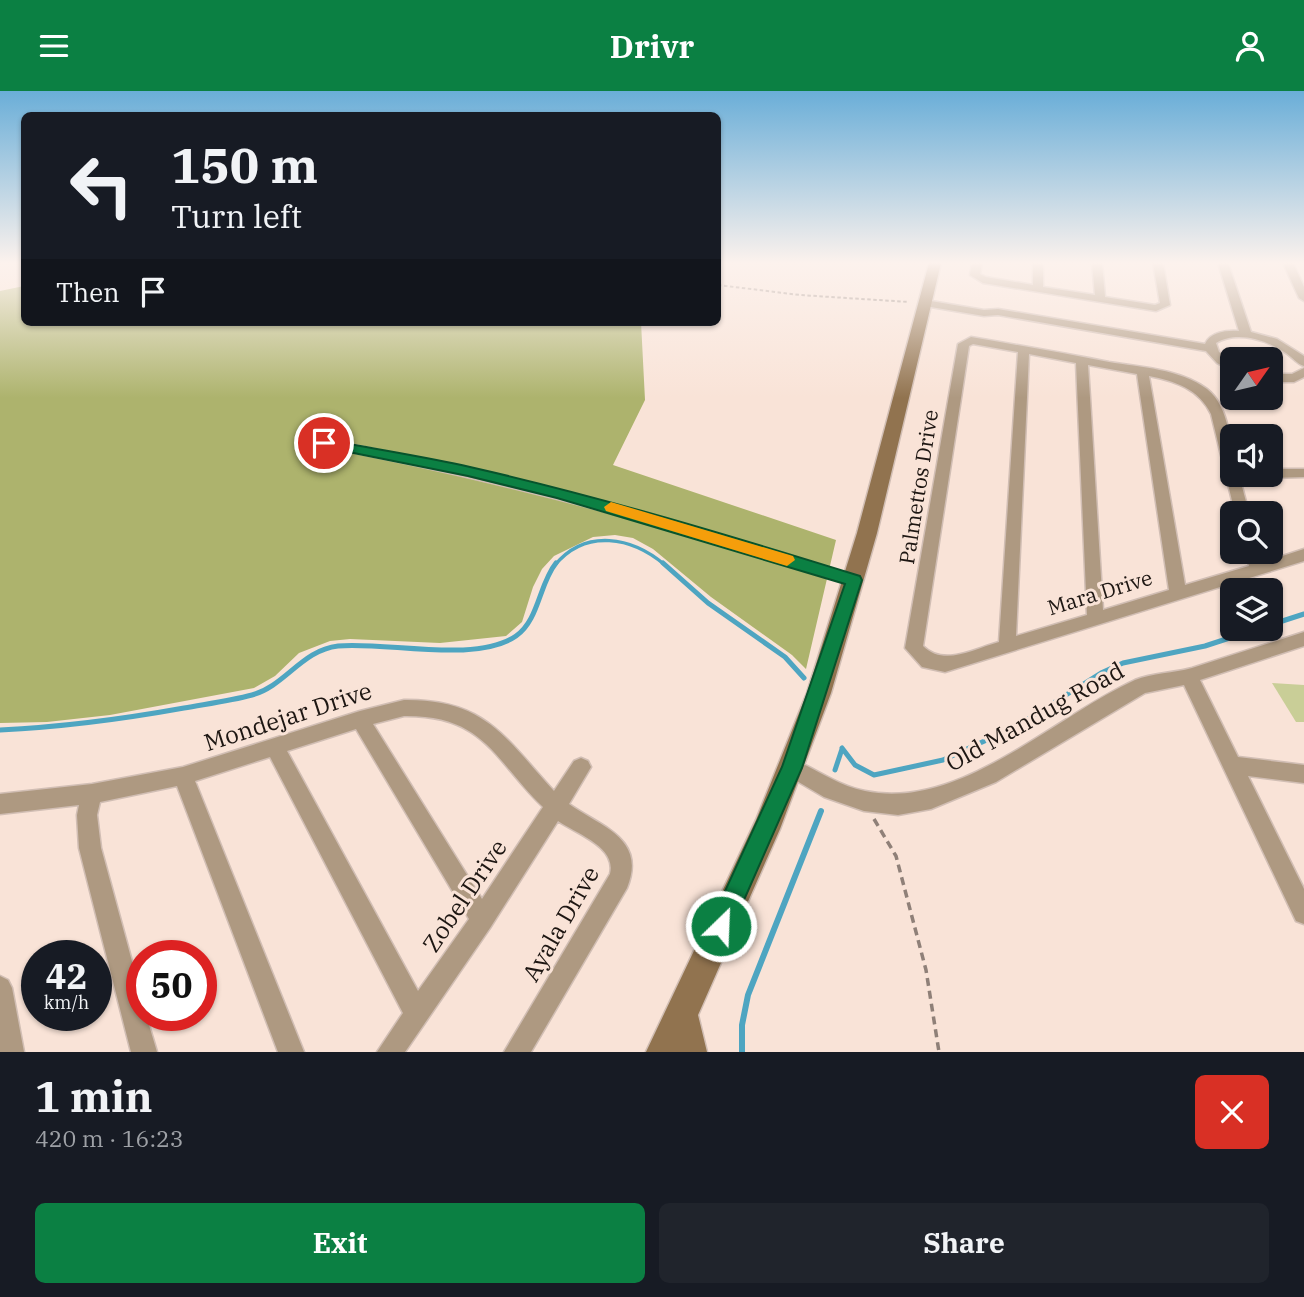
<!DOCTYPE html>
<html lang="en">
<head>
<meta charset="utf-8">
<style>
	:root { --surface:#171b24; --page:#20242c; --text:#f1f3f6; --muted:#9ea1a6; --accent:#0b8043 }
	body { margin:0; font-family:"IBM Plex Serif",serif; background:var(--page); color:var(--text); height:100vh; display:flex; flex-direction:column; font-size:26px; white-space:nowrap }
	* { box-sizing:border-box; margin:0 }
	p { font-size:23px; color:var(--muted) }
	.icon { flex:none; width:38px; height:38px; fill:none; stroke:currentColor; stroke-width:2; stroke-linecap:round; stroke-linejoin:round }
	.map { position:relative; height:961px; overflow:hidden }
	.details { display:flex; flex-direction:column; background:var(--surface); flex:1 }
	.details>* { flex:none }
	.hud { position:absolute; left:21px; top:21px; width:700px; height:214px; border-radius:10px; box-shadow:0 2px 5px #0004; background:#171b24; color:var(--text); overflow:hidden }
	.needle { width:46px; rotate:56deg }
	.buttons { position:absolute; left:1220px; top:256px; display:grid; gap:14px }
	.buttons a { display:grid; place-items:center; width:63px; height:63px; border-radius:10px; background:var(--surface); box-shadow:0 2px 5px #0004; font-size:35px }
	.speed { position:absolute; left:21px; top:849px; display:flex; gap:14px; font-size:35px; font-weight:700; text-align:center }
	.speed>* { display:grid; place-content:center; width:91px; height:91px; border-radius:50%; background:var(--surface); box-shadow:0 2px 5px #0004; line-height:1 }
	.speed small { font-size:18px; font-weight:400 }
	.speed .limit { border:10px solid #d22; background:#fff; color:#111 }
	.pin { position:absolute; display:grid; place-items:center; width:60px; height:60px; color:#fff; margin:-30px; border:4px solid #fff; border-radius:50%; box-shadow:0 2px 7px #0007 }
	.me { position:absolute; width:77px; margin:-38px; rotate:24deg; stroke-linejoin:round; filter:drop-shadow(0 0 5px #0008) }
	.turn { display:flex; align-items:center; gap:24px; height:147px; padding:0 35px; font-size:32px }
	.turn .icon { width:91px; height:91px; stroke-width:2.5 }
	.turn b { display:block; font-size:49px; line-height:60px }
	.then { display:flex; align-items:center; height:66px; padding:0 35px; background:#0003; gap:14px; font-size:26px }
	.round { display:grid; place-items:center; flex:none; width:74px; height:74px; border-radius:10px; background:var(--page) }
	.head { display:flex; align-items:center; justify-content:space-between; height:119px; padding:0 35px }
	h1 { font-size:42px; font-weight:800; line-height:52px }
	.action { display:flex; gap:14px; margin-top:auto; padding:14px 35px }
	.action a { flex:1; height:80px; border-radius:10px; background:var(--accent); color:#fff; font-size:28px; font-weight:800; line-height:80px; text-align:center }
	.action a+a { background:var(--page); color:var(--text) }
	header { display:flex; justify-content:space-between; align-items:center; height:91px; padding:0 35px; background:var(--accent); color:#fff; font-size:32px; font-weight:800 }
	.map>svg:first-child { display:block }
	.green { fill:#c9ce97 }
	.forest { fill:#adb36d }
	.lines { fill:none; stroke-linecap:round; stroke-linejoin:round }
	.stream-far2 { stroke:#4ea5c1; stroke-width:3.5 }
	.stream-far1 { stroke:#4ea5c1; stroke-width:5 }
	.stream { stroke:#4ea5c1; stroke-width:6 }
	.lane-far1-casing { stroke:#d1beb4; stroke-width:10 }
	.lane-casing { stroke:#d1beb4; stroke-width:12 }
	.street-casing { stroke:#d1beb4; stroke-width:3 }
	.secondary-casing { stroke:#d1beb4; stroke-width:3 }
	.path-far1 { stroke:#8f8078; stroke-width:2; stroke-dasharray:3.5 2.5; stroke-linecap:butt }
	.path { stroke:#8f8078; stroke-width:3.5; stroke-dasharray:8 5; stroke-linecap:butt }
	.lane-far1 { stroke:#ae9981; stroke-width:7 }
	.lane { stroke:#ae9981; stroke-width:9 }
	.street { fill:#ae9981; fill-rule:evenodd }
	.secondary { fill:#91734f; fill-rule:evenodd }
	.route { fill:#0b8043; stroke:#07532c; stroke-width:2 }
	.slow { fill:#f59e0b }
	.labels { text-anchor:middle; stroke-width:6; stroke-linejoin:round; paint-order:stroke }
	.street-label { font-size:21px; fill:#1d1612; stroke:#f9e3d7 }
	.near-street-label { font-size:24px; fill:#1d1612; stroke:#f9e3d7 }
</style>
</head>
<body>
<header><svg class="icon" aria-label="menu" viewBox="0 0 24 24"><path d="M4 6h16M4 12h16M4 18h16"/></svg>Drivr<svg class="icon" aria-label="person" viewBox="0 0 24 24"><circle cx="12" cy="8" r="4"/><path d="M4 21q1-7 8-7t8 7"/></svg></header>
<div class="map">
<svg width="1304" height="961" viewBox="0 0 1304 961">
	<rect width="100%" height="100%" fill="#f9e3d7"/>
	<path class="green" d="M1272,592L1304,594V631H1296Z"/>
	<path class="forest" d="M24,195V231H641L645,309L613,374L836,449L806,578L792,564L711,506L653,458L633,447L615,444L593,446L554,465L542,478L533,496L522,531L506,545L440,552L350,548L330,550L299,562L275,585L254,597L110,624L47,631L0,632V200Z"/>
	<g class="lines">
		<path class="stream-far2" d="M555,474C586,437 632,446 665,474"/>
		<path class="stream-far1" d="M663,472L708,512L785,566L804,587
			M1270,534L1304,523
			M0,639C62,636 123,628 184,617C206,613 230,610 252,604C285,595 302,559 338,555C384,550 476,573 516,545C539,529 539,493 556,472
			M842,657L855,674L874,684L943,669L1015,636L1101,582L1123,572L1205,555L1260,537
			M835,679L842,658"/>
		<path class="stream" d="M742,961V934L748,904L821,720"/>
		<g class="lane-far1-casing">
			<path id="lane-far1" d="M324,352C487,383 645,425 803,474"/>
		</g>
		<g class="lane-casing">
			<path id="lane" d="M798,472L853,489"/>
		</g>
		<g class="street-casing">
			<path id="street" d="M972,172H982L980,183L986,186L1033,194V172H1043V196L1095,204L1092,172H1102L1105,206L1155,214L1160,212L1153,172H1163L1170,214L1156,220L983,192L970,184Z
				M1218,172H1228L1251,241L1277,248L1304,265V275C1297,273 1292,266 1286,262C1267,249 1237,239 1216,252L1219,261L1232,271V280L1217,272L1206,260L998,224L984,225L925,215L920,212L925,209L984,219L998,218L1205,253C1210,241 1227,239 1239,240Z
				M1283,172H1293L1304,196V210L1299,207Z
				M971,246C1017,254 1063,262 1109,271C1140,276 1180,278 1207,298C1230,316 1232,357 1232,383H1270V378H1304V386L1240,388L1249,422H1235L1211,323C1199,298 1175,290 1149,285L1185,494L1249,475L1245,460H1261L1264,471L1304,458V470L945,581L922,576L905,557L958,253ZM973,253L1018,261L999,551C973,558 944,576 923,555L969,255ZM1029,263L1076,272L1087,524L1016,545ZM1088,274L1137,283L1169,499L1103,519Z
				M1304,277V286L1294,291H1270V283H1292Z
				M1304,541V555L1200,589L1238,666L1304,674V692L1248,685L1304,798V833L1296,830L1184,594L1145,602L996,691L931,718L898,724L864,720L824,706L785,683L782,677L785,671L792,668C817,678 838,695 865,700C960,720 1053,626 1135,589C1152,582 1174,582 1192,577C1230,565 1267,553 1304,541Z
				M404,609C486,608 505,647 554,700L574,670L581,667L588,670L591,676L569,713C601,736 647,747 627,797L531,961H504L610,783C617,756 577,743 558,730L490,837L405,961H377L403,922L270,666L195,690L304,961H278L177,695L100,711L97,724L101,757L142,907V924H146L157,961H131L79,757L77,724L79,714L0,723V703L92,693L183,676L360,620ZM404,625C485,624 494,669 543,716L482,808L373,633ZM356,638L469,828L418,900L287,660Z
				M0,885L8,889L12,897L24,961H0Z"/>
		</g>
		<g class="secondary-casing">
			<path id="secondary" d="M929,172H941L877,442L831,602L780,738L698,924L707,961H646L756,729L807,602L857,442Z"/>
		</g>
		<path class="path-far1" d="M718,194L800,204L909,211"/>
		<path class="path" d="M874,728L896,765L926,879L939,961"/>
		<use href="#lane-far1" class="lane-far1"/>
		<use href="#lane" class="lane"/>
		<use href="#street" class="street"/>
		<use href="#secondary" class="secondary"/>
	</g>
	<linearGradient id="sky" x2="0" y2="1"><stop stop-color="#6aaed8"/><stop offset="0.56" stop-color="#fcf2ed"/><stop offset="1" stop-color="#fcf2ed" stop-opacity="0"/></linearGradient>
	<rect width="1304" height="307" fill="url(#sky)"/>
	<path class="route" d="M324,348C373,358 422,365 470,376C602,406 731,445 860,485L862,489L802,677L729,843L721,847L713,843L709,835L782,676L845,493L557,407L468,385L319,355L317,352Z"/>
	<path class="slow" d="M611,411L793,465L795,469L787,475L606,420L604,416Z"/>
	<g class="labels">
		<g class="street-label">
			<text transform="translate(919 396) rotate(-81)" y="7">Palmettos Drive</text>
			<text transform="translate(1100 502) rotate(-17)" y="7">Mara Drive</text>
		</g>
		<g class="near-street-label">
			<text transform="translate(288 626) rotate(-18)" y="8">Mondejar Drive</text>
			<text transform="translate(1035 626) rotate(-29)" y="8">Old Mandug Road</text>
			<text transform="translate(465 805) rotate(-56)" y="8">Zobel Drive</text>
			<text transform="translate(561 833) rotate(-60)" y="8">Ayala Drive</text>
		</g>
	</g>
</svg>
<div class="buttons">
<a><svg class="needle" viewBox="-14 -14 28 28"><path d="M0-13l5 13h-10z" fill="#e53935"/><path d="M0 13l5-13h-10z" fill="#9ea1a6"/></svg></a>
<a><svg class="icon" aria-label="sound" viewBox="0 0 24 24"><path d="M4 9h4l5-4v14l-5-4H4zM17 9q2 3 0 6"/></svg></a>
<a><svg class="icon" aria-label="search" viewBox="0 0 24 24"><circle cx="10" cy="10" r="6"/><path d="M15 15l6 6"/></svg></a>
<a><svg class="icon" aria-label="layers" viewBox="0 0 24 24"><path d="M12 4l9 5-9 5-9-5zM3 14l9 5 9-5"/></svg></a>
</div>
<div class="speed"><div>42<small>km/h</small></div><div class="limit">50</div></div>
<div class="pin" style="left:324px;top:352px;background:#d93025"><svg class="icon" aria-label="arrive" viewBox="0 0 24 24"><path d="M6 21V4h12l-3 4 3 4H6"/></svg></div>
<svg class="me" style="left:721px;top:835px" viewBox="-20 -20 40 40"><circle r="17" fill="#0b8043" stroke="#fff" stroke-width="3"/><path d="M0-11L8 9 0 5-8 9z" fill="#fff"/></svg>
<div class="hud">
<div class="turn"><svg class="icon" aria-label="left" viewBox="0 0 24 24"><path d="M17 20v-9H6M10 6l-5 5 5 5"/></svg><div><b>150 m</b>Turn left</div></div>
<div class="then">Then<svg class="icon" aria-label="arrive" viewBox="0 0 24 24"><path d="M6 21V4h12l-3 4 3 4H6"/></svg></div>
</div>
</div>
<section class="details">
<div class="head"><div><h1>1 min</h1><p>420 m · 16:23</p></div><a class="round" style="background:#d93025;color:#fff"><svg class="icon" aria-label="close" viewBox="0 0 24 24"><path d="M6 6l12 12M18 6L6 18"/></svg></a></div>
<div class="action"><a>Exit</a><a>Share</a></div>
</section>
</body>
</html>
